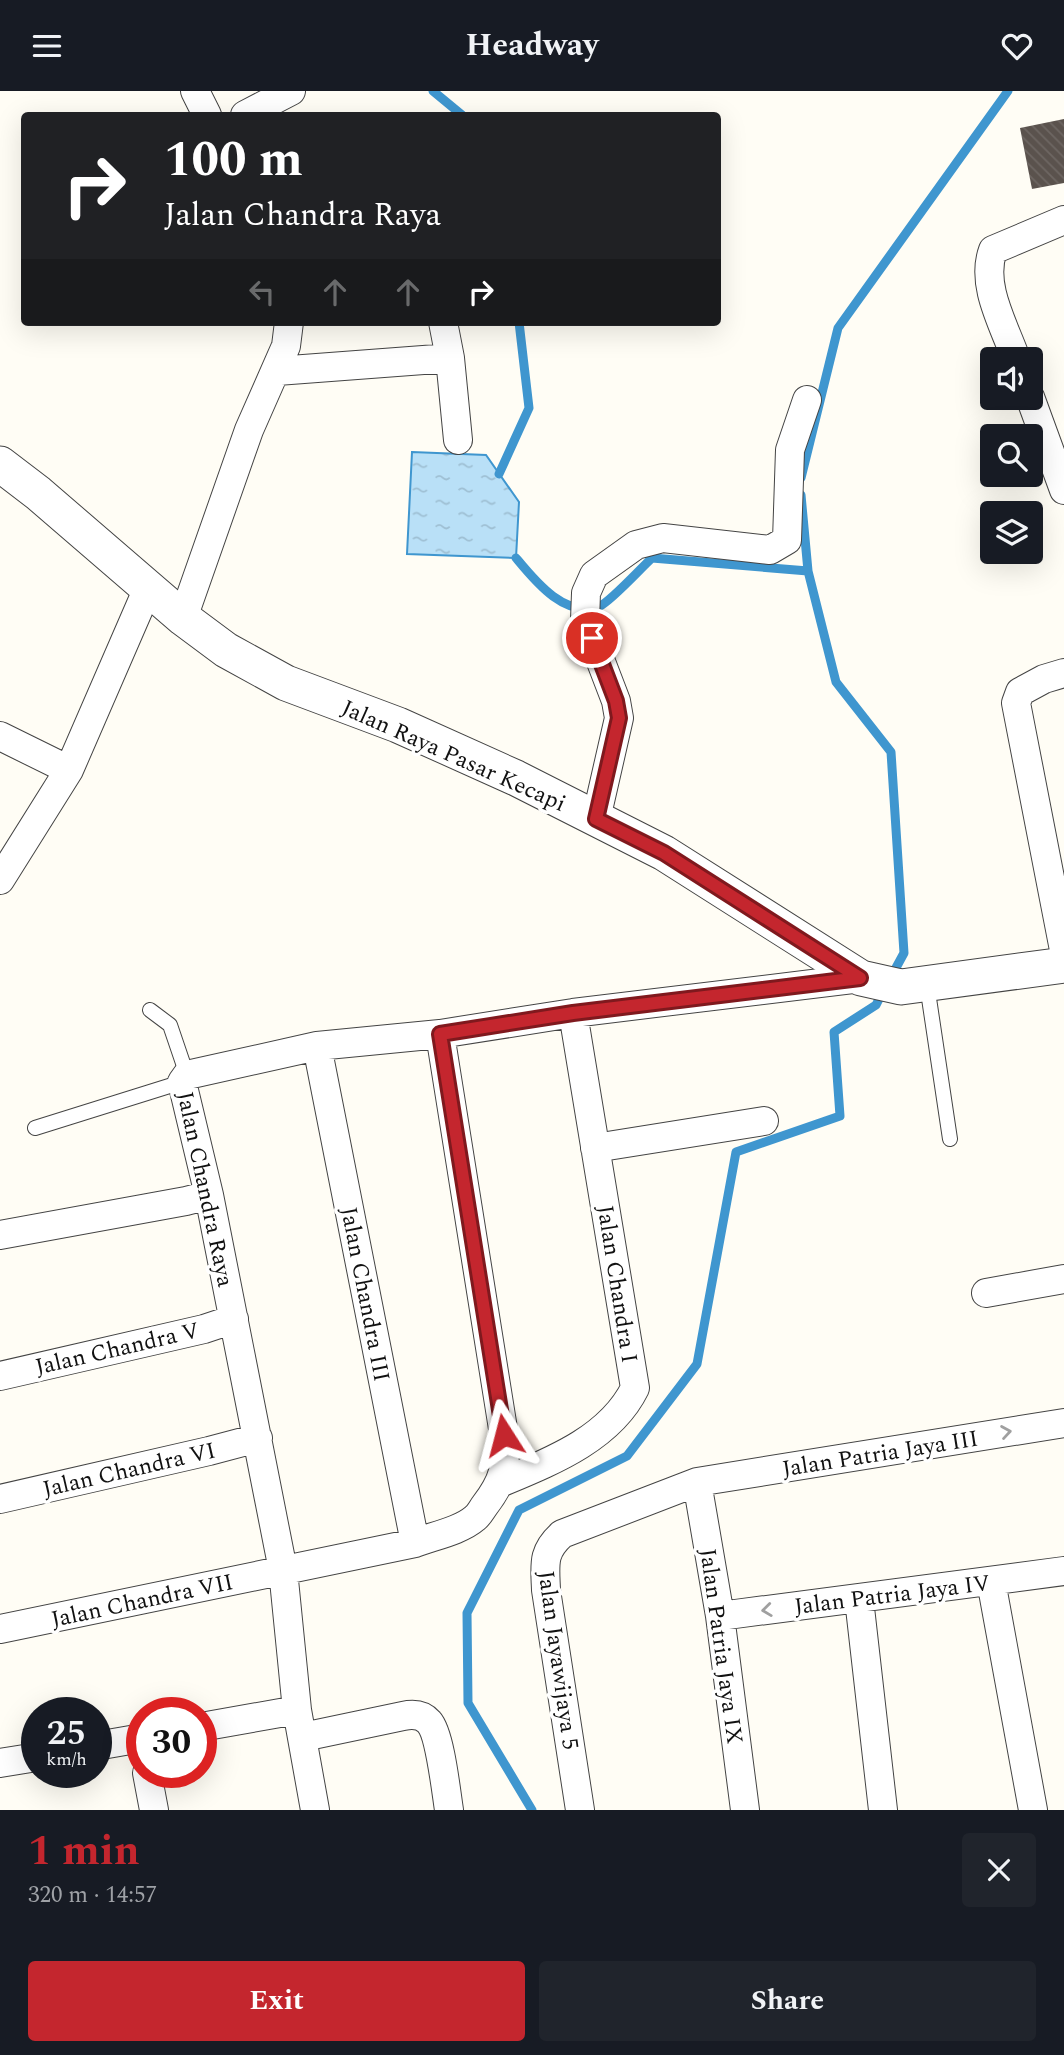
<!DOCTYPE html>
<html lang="en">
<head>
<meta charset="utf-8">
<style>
	:root { --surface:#171b24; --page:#20242c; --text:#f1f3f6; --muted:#9ea1a6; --accent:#c4262e }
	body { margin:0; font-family:Spectral,serif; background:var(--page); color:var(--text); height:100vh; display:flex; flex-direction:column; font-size:26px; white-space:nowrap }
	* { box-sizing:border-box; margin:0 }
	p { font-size:23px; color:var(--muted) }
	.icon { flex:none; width:38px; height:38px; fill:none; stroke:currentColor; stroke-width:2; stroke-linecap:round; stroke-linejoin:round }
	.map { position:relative; height:1719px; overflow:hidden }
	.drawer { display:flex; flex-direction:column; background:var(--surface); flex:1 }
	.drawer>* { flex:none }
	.banner { position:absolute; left:21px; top:21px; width:700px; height:214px; border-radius:7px; box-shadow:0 7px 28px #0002; background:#202124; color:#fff; overflow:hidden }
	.controls { position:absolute; left:980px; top:256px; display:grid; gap:14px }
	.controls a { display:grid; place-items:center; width:63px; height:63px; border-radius:7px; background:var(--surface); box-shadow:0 7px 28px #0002; font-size:35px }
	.speed { position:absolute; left:21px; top:1606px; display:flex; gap:14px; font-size:35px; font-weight:700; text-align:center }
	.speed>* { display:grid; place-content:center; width:91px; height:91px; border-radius:50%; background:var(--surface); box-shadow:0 7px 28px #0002; line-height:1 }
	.speed small { font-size:18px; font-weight:400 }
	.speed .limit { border:10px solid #d22; background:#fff; color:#111 }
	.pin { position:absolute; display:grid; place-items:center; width:60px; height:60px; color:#fff; margin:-30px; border:4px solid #fff; border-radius:50%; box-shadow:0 2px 7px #0007 }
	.me { position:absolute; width:77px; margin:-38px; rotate:351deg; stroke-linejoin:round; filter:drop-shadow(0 0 5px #0008) }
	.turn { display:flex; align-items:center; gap:24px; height:147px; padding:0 28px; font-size:32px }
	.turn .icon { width:91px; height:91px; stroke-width:2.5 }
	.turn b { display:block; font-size:49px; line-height:60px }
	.lanes { display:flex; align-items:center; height:66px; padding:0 28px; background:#0003; justify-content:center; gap:35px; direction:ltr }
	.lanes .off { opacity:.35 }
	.round { display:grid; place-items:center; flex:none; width:74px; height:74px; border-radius:7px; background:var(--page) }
	.summary { display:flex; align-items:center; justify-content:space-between; height:119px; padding:0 28px }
	h1 { font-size:42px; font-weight:700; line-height:52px; color:var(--accent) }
	.cta { display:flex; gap:14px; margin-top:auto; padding:14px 28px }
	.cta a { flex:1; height:80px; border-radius:7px; background:var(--accent); color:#fff; font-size:28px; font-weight:700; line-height:80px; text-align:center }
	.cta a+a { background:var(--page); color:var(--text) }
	header { display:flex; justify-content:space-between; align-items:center; height:91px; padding:0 28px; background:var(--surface); font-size:32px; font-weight:700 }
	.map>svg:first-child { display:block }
	.water { fill:url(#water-ripples); stroke:#3f96cf; stroke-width:2 }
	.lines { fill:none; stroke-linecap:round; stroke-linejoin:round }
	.stream { stroke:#3f96cf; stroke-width:9 }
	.building { fill:url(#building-back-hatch) }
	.service-casing { stroke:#444; stroke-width:16 }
	.minor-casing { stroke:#444; stroke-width:30 }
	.tertiary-casing { stroke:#444; stroke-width:37 }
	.service { stroke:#fff; stroke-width:14 }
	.minor { stroke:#fff; stroke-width:28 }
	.tertiary { stroke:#fff; stroke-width:35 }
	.oneway { stroke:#a0a0a0 }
	.route-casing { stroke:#7f191e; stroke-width:18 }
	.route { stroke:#c4262e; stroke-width:12 }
	.labels { text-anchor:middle; stroke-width:7; stroke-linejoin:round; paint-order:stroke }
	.street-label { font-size:23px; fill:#111; stroke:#fff }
</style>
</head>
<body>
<header><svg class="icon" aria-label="menu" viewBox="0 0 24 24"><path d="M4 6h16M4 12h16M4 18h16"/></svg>Headway<svg class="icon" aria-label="heart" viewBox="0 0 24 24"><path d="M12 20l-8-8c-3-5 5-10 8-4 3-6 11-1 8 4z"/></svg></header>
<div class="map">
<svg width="1064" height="1719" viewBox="0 0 1064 1719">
	<defs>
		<pattern id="water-ripples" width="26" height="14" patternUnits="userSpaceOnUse" patternTransform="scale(1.75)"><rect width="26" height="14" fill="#b9e0f7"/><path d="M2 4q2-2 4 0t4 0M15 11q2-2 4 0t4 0" fill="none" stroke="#9ebfd3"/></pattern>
		<pattern id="building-back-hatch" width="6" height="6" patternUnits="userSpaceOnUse" patternTransform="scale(1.75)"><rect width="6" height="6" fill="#5a524d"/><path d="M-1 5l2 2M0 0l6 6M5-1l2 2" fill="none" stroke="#6d6662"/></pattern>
	</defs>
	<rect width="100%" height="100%" fill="#fffdf5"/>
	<path class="water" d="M412,361L486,364L519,411L516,467L407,463Z"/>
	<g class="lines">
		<path class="stream" d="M433,0L462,24
			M499,383L529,317L519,231
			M801,387L838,237L1008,0
			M801,404L808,480L836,591L891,661L904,862L891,886
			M516,467C535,490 565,528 600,515C611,510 641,477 652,467L808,480
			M532,1719L468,1612L467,1522L519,1419L627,1365L697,1273L736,1061L840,1025L834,941L876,914L884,898"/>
	</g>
	<path class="building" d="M1064,28V92L1032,98L1020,37Z"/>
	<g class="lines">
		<g class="service-casing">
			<path id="service" d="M927,894L950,1048
				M150,919L170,934L187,984
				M35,1037L182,991"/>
		</g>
		<g class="minor-casing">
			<path id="minor" d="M195,0L207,24
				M245,24L291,0
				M450,267L458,349
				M1016,268C1004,234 980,194 993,159L1064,129
				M277,280L450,267L443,231
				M1030,306L1064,399
				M183,527L249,339L286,255L289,231
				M1064,582L1044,588L1020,601L1016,612L1064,859
				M0,645L69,679
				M596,728L619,627L616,610L585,529L586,502L594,484L636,454L663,447L770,459L787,449L790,359L807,309
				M0,789L69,679L148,497
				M317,955L415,1452
				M595,1057L764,1030
				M0,1144L186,1110L209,1104
				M986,1202L1064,1188
				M0,1285L204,1238L234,1228
				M697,1391L720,1525L745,1719
				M500,1392C550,1371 610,1348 635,1297L573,922
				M0,1408L209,1360L258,1347
				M991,1490L1033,1719
				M859,1508L883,1719
				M720,1525L1064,1480
				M0,1538L415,1452C433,1445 460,1440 475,1427C479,1424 482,1418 485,1414C504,1389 507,1375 504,1344L440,943
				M201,1636L297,1619
				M303,1646L403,1625C412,1623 422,1623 429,1631C440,1643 446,1700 449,1719
				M96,1655L142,1647
				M0,1672L37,1666
				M147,1682L154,1719
				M315,1719L297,1619L283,1479L209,1104L182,991L187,984L317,955L440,943L573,922L861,887
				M580,1719L546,1499C545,1473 542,1461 562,1443L697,1391L1064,1332"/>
		</g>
		<g class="tertiary-casing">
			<path id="tertiary" d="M0,373L38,402L183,527L226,559L286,592L398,634L516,687L664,762L861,887L901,896L1064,874"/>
		</g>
		<use href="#service" class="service"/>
		<use href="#minor" class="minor"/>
		<use href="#tertiary" class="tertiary"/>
	</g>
	<defs><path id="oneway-chevron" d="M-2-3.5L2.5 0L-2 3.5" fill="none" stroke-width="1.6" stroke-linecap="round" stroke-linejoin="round" transform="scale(1.75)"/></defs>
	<g class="oneway">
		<use href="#oneway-chevron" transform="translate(1006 1341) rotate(-9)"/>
		<use href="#oneway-chevron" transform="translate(767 1519) rotate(173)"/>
	</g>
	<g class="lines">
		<g class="route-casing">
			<path id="route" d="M504,1344L440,943L573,922L860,887L664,762L596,728L619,627L616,610L592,547"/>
		</g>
		<use href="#route" class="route"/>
	</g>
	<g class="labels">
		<g class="street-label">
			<text transform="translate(454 664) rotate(24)" y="8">Jalan Raya Pasar Kecapi</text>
			<text transform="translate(206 1098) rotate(78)" y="8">Jalan Chandra Raya</text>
			<text transform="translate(618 1193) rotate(81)" y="8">Jalan Chandra I</text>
			<text transform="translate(366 1203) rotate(79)" y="8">Jalan Chandra III</text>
			<text transform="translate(117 1257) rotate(-13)" y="8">Jalan Chandra V</text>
			<text transform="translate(880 1362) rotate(-9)" y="8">Jalan Patria Jaya III</text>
			<text transform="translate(129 1378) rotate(-13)" y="8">Jalan Chandra VI</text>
			<text transform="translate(892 1503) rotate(-7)" y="8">Jalan Patria Jaya IV</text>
			<text transform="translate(142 1509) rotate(-12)" y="8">Jalan Chandra VII</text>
			<text transform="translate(722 1555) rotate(82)" y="8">Jalan Patria Jaya IX</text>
			<text transform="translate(559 1569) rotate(82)" y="8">Jalan Jayawijaya 5</text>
		</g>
	</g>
</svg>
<div class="controls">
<a><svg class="icon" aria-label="sound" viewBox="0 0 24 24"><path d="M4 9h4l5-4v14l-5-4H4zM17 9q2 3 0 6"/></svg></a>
<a><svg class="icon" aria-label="search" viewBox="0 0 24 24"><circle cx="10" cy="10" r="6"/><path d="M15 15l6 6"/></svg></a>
<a><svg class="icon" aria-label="layers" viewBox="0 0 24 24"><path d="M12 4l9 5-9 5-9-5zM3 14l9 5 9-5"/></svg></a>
</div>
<div class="speed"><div>25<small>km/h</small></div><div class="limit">30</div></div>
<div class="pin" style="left:592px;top:547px;background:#d93025"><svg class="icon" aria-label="arrive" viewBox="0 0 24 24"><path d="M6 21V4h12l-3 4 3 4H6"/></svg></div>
<svg class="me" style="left:504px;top:1344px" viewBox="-20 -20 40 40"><path d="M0-17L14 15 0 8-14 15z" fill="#c4262e" stroke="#fff" stroke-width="4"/></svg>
<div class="banner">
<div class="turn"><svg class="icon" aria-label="right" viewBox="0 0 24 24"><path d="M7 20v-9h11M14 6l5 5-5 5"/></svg><div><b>100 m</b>Jalan Chandra Raya</div></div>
<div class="lanes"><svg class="icon off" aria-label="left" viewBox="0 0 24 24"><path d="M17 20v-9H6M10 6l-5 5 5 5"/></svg><svg class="icon off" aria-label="ahead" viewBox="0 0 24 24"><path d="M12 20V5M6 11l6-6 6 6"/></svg><svg class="icon off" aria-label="ahead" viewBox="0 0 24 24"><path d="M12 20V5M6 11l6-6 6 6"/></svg><svg class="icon" aria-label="right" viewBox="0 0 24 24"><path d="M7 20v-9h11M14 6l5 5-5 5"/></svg></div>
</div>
</div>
<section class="drawer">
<div class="summary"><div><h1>1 min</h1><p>320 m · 14:57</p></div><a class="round"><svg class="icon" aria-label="close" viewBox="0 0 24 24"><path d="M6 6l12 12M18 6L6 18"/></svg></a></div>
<div class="cta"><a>Exit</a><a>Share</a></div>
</section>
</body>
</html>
